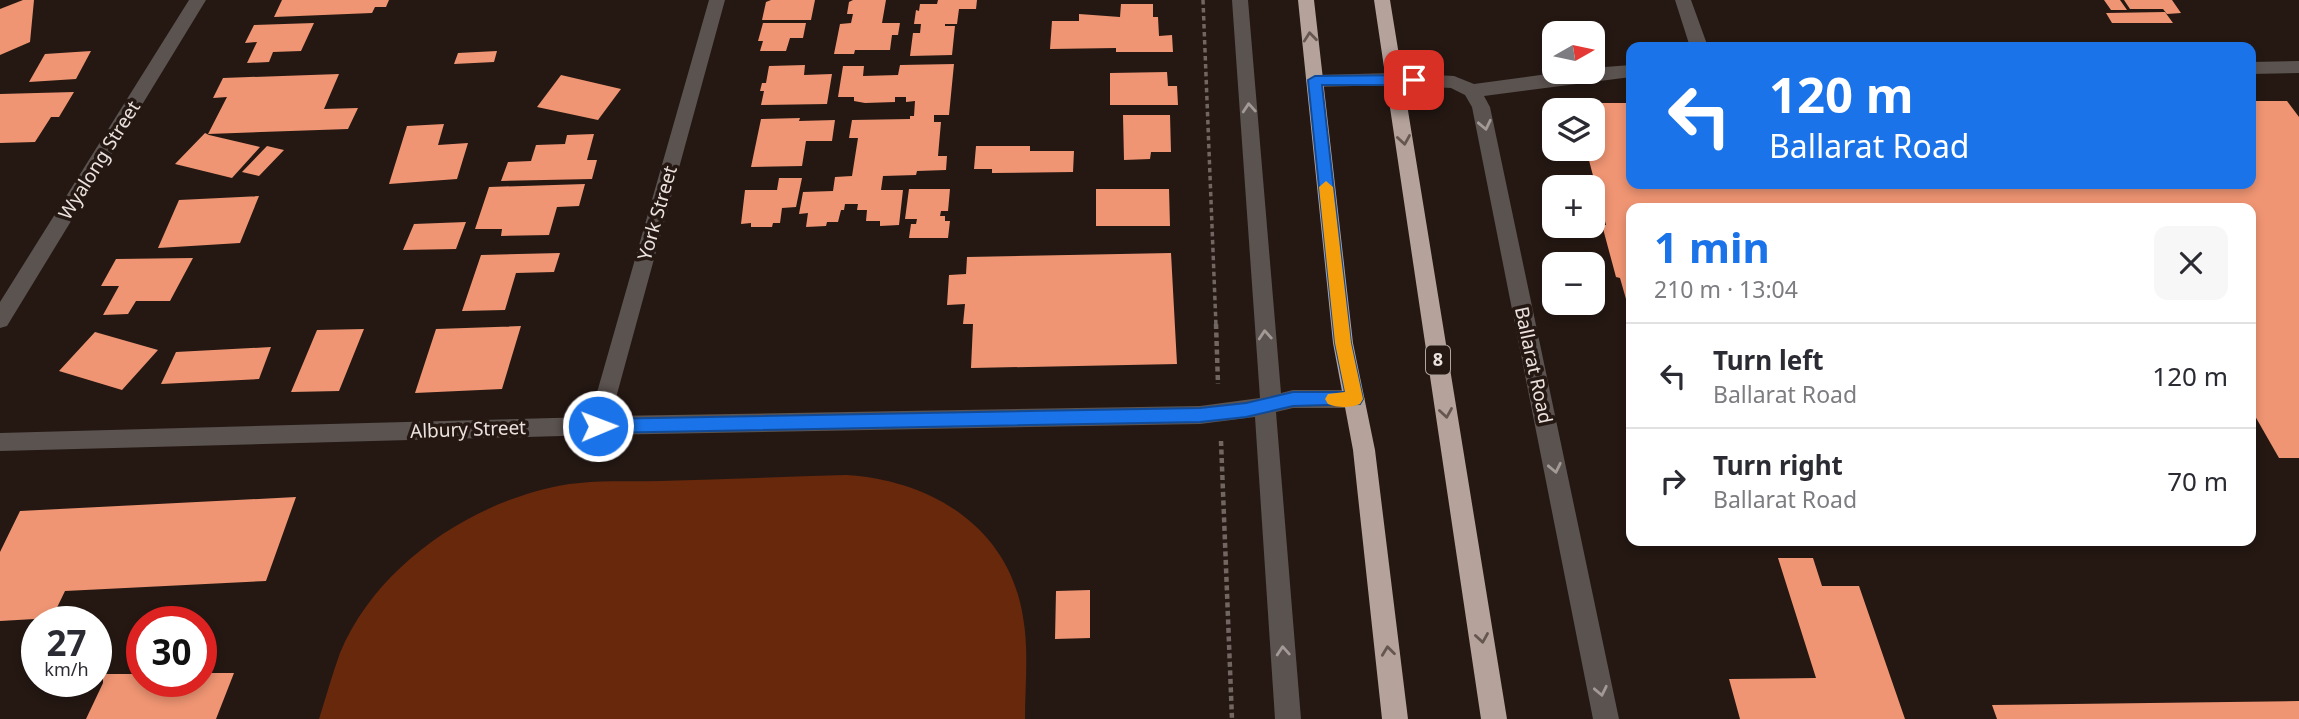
<!DOCTYPE html>
<html lang="en">
<head>
<meta charset="utf-8">
<style>
	:root { --surface:#fff; --page:#f7f7f7; --text:#2b2b33; --muted:#7c7c81; --line:#e1e1e2; --accent:#1a73e8 }
	body { margin:0; font-family:"Noto Sans",sans-serif; background:var(--page); color:var(--text); height:100vh; display:flex; flex-direction:column; font-size:26px; white-space:nowrap }
	* { box-sizing:border-box; margin:0 }
	p { font-size:23px; color:var(--muted) }
	.icon { flex:none; width:38px; height:38px; fill:none; stroke:currentColor; stroke-width:2; stroke-linecap:round; stroke-linejoin:round }
	.map { position:relative; flex:1; overflow:hidden }
	.side { position:absolute; left:1626px; top:203px; width:630px; height:343px; display:flex; flex-direction:column; background:var(--surface); border-radius:14px; box-shadow:0 4px 10px #0003 }
	.side>* { flex:none }
	.top-card { position:absolute; left:1626px; top:42px; width:630px; height:147px; border-radius:14px; box-shadow:0 4px 10px #0003; background:#1a73e8; color:#fff; overflow:hidden }
	.needle { width:46px; rotate:81deg }
	.buttons { position:absolute; left:1542px; top:21px; display:grid; gap:14px }
	.buttons a { display:grid; place-items:center; width:63px; height:63px; border-radius:14px; background:var(--surface); box-shadow:0 4px 10px #0003; font-size:35px }
	.speed { position:absolute; left:21px; top:606px; display:flex; gap:14px; font-size:35px; font-weight:700; text-align:center }
	.speed>* { display:grid; place-content:center; width:91px; height:91px; border-radius:50%; background:var(--surface); box-shadow:0 4px 10px #0003; line-height:1 }
	.speed small { font-size:18px; font-weight:400 }
	.speed .limit { border:10px solid #d22; background:#fff; color:#111 }
	.pin { position:absolute; display:grid; place-items:center; width:60px; height:60px; color:#fff; margin:-30px; border-radius:14px; box-shadow:0 4px 10px #0006 }
	.me { position:absolute; width:77px; margin:-38px; rotate:89deg; stroke-linejoin:round; filter:drop-shadow(0 0 5px #0008) }
	.turn { display:flex; align-items:center; gap:24px; height:147px; padding:0 28px; font-size:32px }
	.turn .icon { width:91px; height:91px; stroke-width:2.5 }
	.turn b { display:block; font-size:49px; line-height:60px }
	.round { display:grid; place-items:center; flex:none; width:74px; height:74px; border-radius:14px; background:var(--page) }
	.headline { display:flex; align-items:center; justify-content:space-between; height:119px; padding:0 28px }
	h1 { font-size:42px; font-weight:700; line-height:52px; color:var(--accent) }
	ul { padding:0; list-style:none }
	li { display:flex; align-items:center; gap:21px; height:105px; padding:0 28px; border-top:2px solid var(--line) }
	li div { flex:1 }
	li b { display:block; font-size:26px }
	li em { font-style:normal }
	.map>svg:first-child { display:block }
	.green { fill:#68280c }
	.building { fill:#ef9573 }
	.lines { fill:none; stroke-linecap:round; stroke-linejoin:round }
	.path-far1 { stroke:#726662; stroke-width:3.5; stroke-dasharray:4.5 3.5; stroke-linecap:butt }
	.path { stroke:#726662; stroke-width:4.5; stroke-dasharray:5 3.5; stroke-linecap:butt }
	.minor { fill:#5b5350; fill-rule:evenodd }
	.highway { fill:#b4a29b; fill-rule:evenodd }
	.oneway { stroke:#655650 }
	.oneway2 { stroke:#a39a96 }
	.route { fill:#1a73e8; stroke:#114b97; stroke-width:2 }
	.slow { fill:#f59e0b }
	.labels { text-anchor:middle; stroke-width:7; stroke-linejoin:round; paint-order:stroke }
	.shield { fill:#251813; stroke:#b0a5a0; stroke-width:2 }
	.shield-label { font-size:18px; font-weight:bold; fill:#ebe1dd }
	.street-label { font-size:19px; fill:#ebe1dd; stroke:#251813 }
</style>
</head>
<body>
<div class="map">
<svg width="2299" height="719" viewBox="0 0 2299 719">
	<rect width="100%" height="100%" fill="#251813"/>
	<path class="green" d="M846,475C931,480 1009,527 1023,617C1029,650 1025,686 1025,719H319C326,697 332,675 340,653C375,569 463,508 549,488C585,479 624,482 660,481C722,479 784,477 846,475Z"/>
	<path class="building" d="M23,0H34L30,42L0,55V9Z
		M282,0H389L386,7H375L372,13L274,17Z
		M771,0H815L811,20H762L766,2Z
		M853,0H886L882,23H900L898,35H892L890,50H855L854,54H834L840,24L851,23L853,14H847L849,2Z
		M938,0H977L976,9H959L957,24H945V26H955L952,55L910,56L913,33H920L921,24H914L916,10L919,11L920,4H937Z
		M2104,0H2120L2127,10H2111Z
		M2124,0H2172L2181,13L2167,14L2163,9H2130Z
		M1121,4H1153V17H1158L1159,36L1172,35L1173,52H1116V48L1050,49L1052,21H1079V14L1120,17Z
		M2165,12L2173,23H2112L2106,13Z
		M314,23L301,51L273,52L269,62L247,63L257,42L245,43L254,25Z
		M763,23H806L803,38H790L786,51H760L763,41H758Z
		M91,51L76,79L29,82L45,54Z
		M497,51L494,62L454,64L458,53Z
		M954,64L949,115H934V122H941L938,156H947L946,170L917,171L916,175L883,176L881,190H903L899,225L880,226V221H866L867,210H857L858,204H845L844,210H841L838,222H827L826,226L806,227L808,213L799,214L803,192L833,191L835,177L852,176L858,138H849L852,120L910,119V116H914L915,101L906,102V97H895V102L865,103L854,101V97H838L843,66H864L863,76L898,75L900,65Z
		M805,65L804,75L832,74L827,104L761,105L764,91H760L762,83H766L769,66Z
		M1167,72L1168,86H1177L1178,105H1110V73Z
		M339,74L324,109L358,108L348,129L208,134L227,97L213,98L223,78Z
		M561,75L621,89L598,120L537,107Z
		M74,92L59,117H51L35,142L0,143V94Z
		M2250,101H2287L2299,117V458H2279L2255,416H2250V208H1631L1630,313L1620,278L1616,277L1602,225H1606L1586,149H1592V110H1575L1573,103H1631V184H2250Z
		M1123,115H1170L1171,152H1151L1150,159L1124,160Z
		M800,118L799,121L835,120L832,141H806L802,166L751,167L761,119Z
		M444,124L438,145L468,143L457,179L389,184L407,126Z
		M205,133L209,135L260,147L232,178L175,164Z
		M594,134L587,160H597L592,179L501,181L508,162L531,161L536,145L565,144L567,135Z
		M267,146L284,150L259,176L242,172Z
		M976,146H1030V151H1074L1073,172L992,173V169H974Z
		M779,178H802L796,207L782,208L780,223H773L772,227H751V223L741,224L745,190H777Z
		M585,184L579,206L557,207L549,235L501,236L502,229H475L489,187Z
		M909,189H950L948,211H941L940,216H945V221H950L948,238H909L911,224H916L917,219H905Z
		M1096,189H1169L1170,226H1096Z
		M259,196L240,243L158,248L179,200Z
		M466,222L456,249L403,250L414,224Z
		M560,253L554,272L516,273L505,310L462,311L481,255Z
		M1171,253L1177,364L971,368L973,324H963L965,304L947,305L949,275L966,274L967,257Z
		M193,258L170,301H136L128,314L103,315L119,286H101L116,259Z
		M521,326L502,389L415,393L436,329Z
		M364,329L339,391L291,392L317,330Z
		M95,332L158,350L122,390L59,371Z
		M271,347L259,379L161,384L176,352Z
		M296,497L266,581L65,591L52,618L0,621V552L20,511Z
		M1778,558H1813L1822,586H1859L1905,719H1740L1729,679L1816,678Z
		M1090,590V638L1055,639L1056,591Z
		M201,673H234L216,719H86L103,683V674H142V681H201Z
		M2299,701V719H1997L1992,705Z"/>
	<g class="lines">
		<path class="path-far1" d="M1203,0L1216,326"/>
		<path class="path" d="M1216,324L1218,384
			M1221,441L1232,719"/>
		<path class="minor" d="M189,0H206L7,326L0,328V302Z
			M709,0H725L611,416L1200,406L1260,398L1232,0H1248L1281,393L1293,390H1354L1362,393L1365,399L1362,405L1354,408H1293L1276,412L1301,719H1275L1255,417L1200,424L598,435L0,451V433L590,417Z
			M1675,0H1691L1708,47H1690Z
			M2299,61V73L2250,74V62Z
			M1631,65V77L1484,96L1490,107L1619,719H1593L1472,107L1465,95L1451,88L1394,85L1315,87L1309,85L1306,81L1309,77L1315,75L1394,73L1454,76L1474,84L1562,72H1592V68Z"/>
		<path class="highway" d="M1298,0H1314L1353,343L1375,450L1408,719H1382L1353,450L1333,343Z
			M1374,0H1390L1507,719H1481Z"/>
	</g>
	<defs><path id="oneway-chevron" d="M-2-3.5L2.5 0L-2 3.5" fill="none" stroke-width="1.6" stroke-linecap="round" stroke-linejoin="round" transform="scale(1.75)"/></defs>
	<g class="oneway">
		<use href="#oneway-chevron" transform="translate(1310 37) rotate(-96)"/>
		<use href="#oneway-chevron" transform="translate(1404 140) rotate(81)"/>
		<use href="#oneway-chevron" transform="translate(1446 413) rotate(81)"/>
		<use href="#oneway-chevron" transform="translate(1482 638) rotate(81)"/>
		<use href="#oneway-chevron" transform="translate(1388 651) rotate(-97)"/>
	</g>
	<g class="oneway2">
		<use href="#oneway-chevron" transform="translate(1249 108) rotate(-94)"/>
		<use href="#oneway-chevron" transform="translate(1485 125) rotate(78)"/>
		<use href="#oneway-chevron" transform="translate(1265 335) rotate(-94)"/>
		<use href="#oneway-chevron" transform="translate(1555 468) rotate(78)"/>
		<use href="#oneway-chevron" transform="translate(1283 651) rotate(-94)"/>
		<use href="#oneway-chevron" transform="translate(1601 691) rotate(78)"/>
	</g>
	<path class="route" d="M1414,75L1421,80L1414,85H1322L1351,343L1363,399L1360,404L1293,406L1246,417L1200,422L598,433L592,431L589,426L592,421L598,419L1200,408L1246,403L1293,392H1345L1335,343L1308,80L1315,76Z"/>
	<path class="slow" d="M1326,181L1333,187L1351,343L1363,399L1360,404C1351,408 1337,408 1328,404L1325,399L1328,394L1345,392L1335,343L1319,187Z"/>
	<g class="labels">
		<rect class="shield" x="1426" y="345.5" width="24" height="29" rx="5"/>
		<g class="shield-label">
			<text x="1438" y="366">8</text>
		</g>
		<g class="street-label">
			<text transform="translate(99 160) rotate(-58)" y="7">Wyalong Street</text>
			<text transform="translate(657 213) rotate(-74)" y="7">York Street</text>
			<text transform="translate(1534 365) rotate(78)" y="7">Ballarat Road</text>
			<text transform="translate(468 429) rotate(-2)" y="7">Albury Street</text>
		</g>
	</g>
</svg>
<div class="buttons">
<a><svg class="needle" viewBox="-14 -14 28 28"><path d="M0-13l5 13h-10z" fill="#e53935"/><path d="M0 13l5-13h-10z" fill="#7c7c81"/></svg></a>
<a><svg class="icon" aria-label="layers" viewBox="0 0 24 24"><path d="M12 4l9 5-9 5-9-5zM3 14l9 5 9-5"/></svg></a>
<a>+</a>
<a>−</a>
</div>
<div class="speed"><div>27<small>km/h</small></div><div class="limit">30</div></div>
<div class="pin" style="left:1414px;top:80px;background:#d93025"><svg class="icon" aria-label="arrive" viewBox="0 0 24 24"><path d="M6 21V4h12l-3 4 3 4H6"/></svg></div>
<svg class="me" style="left:598px;top:426px" viewBox="-20 -20 40 40"><circle r="17" fill="#1a73e8" stroke="#fff" stroke-width="3"/><path d="M0-11L8 9 0 5-8 9z" fill="#fff"/></svg>
<div class="top-card">
<div class="turn"><svg class="icon" aria-label="left" viewBox="0 0 24 24"><path d="M17 20v-9H6M10 6l-5 5 5 5"/></svg><div><b>120 m</b>Ballarat Road</div></div>
</div>
<section class="side">
<div class="headline"><div><h1>1 min</h1><p>210 m · 13:04</p></div><a class="round"><svg class="icon" aria-label="close" viewBox="0 0 24 24"><path d="M6 6l12 12M18 6L6 18"/></svg></a></div>
<ul>
<li><svg class="icon" aria-label="left" viewBox="0 0 24 24"><path d="M17 20v-9H6M10 6l-5 5 5 5"/></svg><div><b>Turn left</b><p>Ballarat Road</p></div><em>120 m</em></li>
<li><svg class="icon" aria-label="right" viewBox="0 0 24 24"><path d="M7 20v-9h11M14 6l5 5-5 5"/></svg><div><b>Turn right</b><p>Ballarat Road</p></div><em>70 m</em></li>
</ul>
</section>
</div>
</body>
</html>
